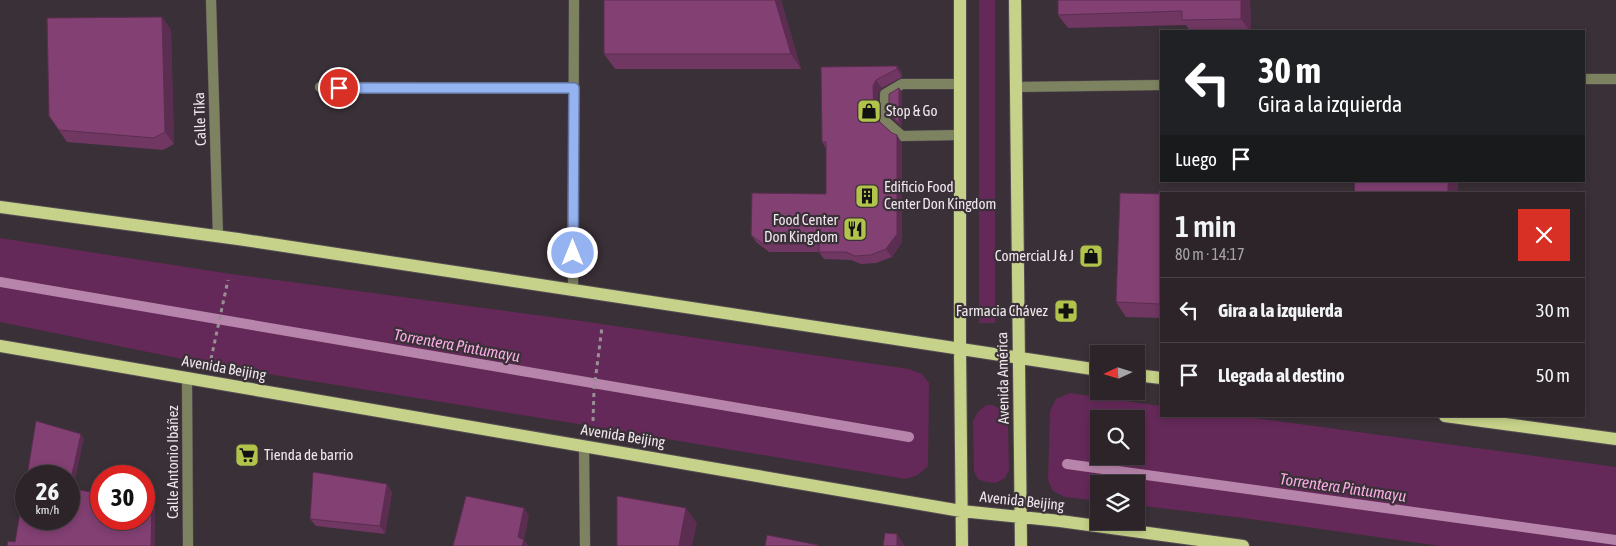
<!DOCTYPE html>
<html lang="es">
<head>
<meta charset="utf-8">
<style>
	:root { --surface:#2c2429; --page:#383035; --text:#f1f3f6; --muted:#a6a4a8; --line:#484146 }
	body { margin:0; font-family:"Asap Condensed",sans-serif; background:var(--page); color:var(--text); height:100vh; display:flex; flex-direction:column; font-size:19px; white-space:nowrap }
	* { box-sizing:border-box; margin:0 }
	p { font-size:16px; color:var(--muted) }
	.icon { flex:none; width:28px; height:28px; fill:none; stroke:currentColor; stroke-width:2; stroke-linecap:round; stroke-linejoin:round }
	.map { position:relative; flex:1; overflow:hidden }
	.sheet { position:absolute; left:1160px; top:192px; width:425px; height:225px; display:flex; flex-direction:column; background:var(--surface); border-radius:0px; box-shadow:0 2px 8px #0003,0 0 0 1px var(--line) }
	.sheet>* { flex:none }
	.hud { position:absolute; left:1160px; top:30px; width:425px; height:152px; border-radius:0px; box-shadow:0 2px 8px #0003,0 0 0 1px var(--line); background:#202124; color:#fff; overflow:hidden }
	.needle { width:32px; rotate:266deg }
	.fabs { position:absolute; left:1090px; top:345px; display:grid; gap:10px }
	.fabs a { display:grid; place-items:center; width:55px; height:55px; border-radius:0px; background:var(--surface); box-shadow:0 2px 8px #0003,0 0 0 1px var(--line); font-size:25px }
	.speed { position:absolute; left:15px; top:465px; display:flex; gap:10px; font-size:25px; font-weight:700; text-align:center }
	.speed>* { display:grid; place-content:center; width:65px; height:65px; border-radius:50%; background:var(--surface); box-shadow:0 2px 8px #0003,0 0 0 1px var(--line); line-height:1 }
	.speed small { font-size:12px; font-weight:400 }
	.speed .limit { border:8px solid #d22; background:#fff; color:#111 }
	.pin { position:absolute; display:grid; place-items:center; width:42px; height:42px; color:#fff; margin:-21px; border:2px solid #fff; border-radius:50%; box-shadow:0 1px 5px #0007 }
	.me { position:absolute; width:55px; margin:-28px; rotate:0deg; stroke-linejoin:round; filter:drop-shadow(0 0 4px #0008) }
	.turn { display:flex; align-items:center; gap:18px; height:105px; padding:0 15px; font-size:22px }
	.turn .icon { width:65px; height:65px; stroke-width:2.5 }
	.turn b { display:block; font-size:35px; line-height:42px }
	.then { display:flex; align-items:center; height:48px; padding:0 15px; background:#0003; gap:10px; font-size:19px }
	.round { display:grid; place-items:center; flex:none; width:52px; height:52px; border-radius:0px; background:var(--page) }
	.overview { display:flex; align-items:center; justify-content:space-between; height:85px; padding:0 15px }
	h1 { font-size:30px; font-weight:600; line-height:38px }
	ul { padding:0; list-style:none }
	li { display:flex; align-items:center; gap:15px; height:65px; padding:0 15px; border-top:1px solid var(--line) }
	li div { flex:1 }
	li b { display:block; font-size:19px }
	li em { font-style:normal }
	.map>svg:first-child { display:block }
	.green { fill:#642958; fill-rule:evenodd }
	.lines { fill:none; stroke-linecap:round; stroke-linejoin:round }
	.stream { stroke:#b784ab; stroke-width:10 }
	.service-casing { stroke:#574d54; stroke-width:11 }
	.minor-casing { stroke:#574d54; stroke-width:11 }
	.primary-casing { stroke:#574d54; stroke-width:14 }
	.path { stroke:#989096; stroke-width:3; stroke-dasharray:4 4; stroke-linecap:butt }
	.service { stroke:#7d8360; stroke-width:10 }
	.minor { stroke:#7d8360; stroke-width:10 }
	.primary { stroke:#c6d289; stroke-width:12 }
	.wall { fill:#703763 }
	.shaded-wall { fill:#5b2d50 }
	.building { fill:#824073; stroke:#5b2d50 }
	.route-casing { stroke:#61749d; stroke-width:12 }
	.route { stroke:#95b2f1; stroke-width:9 }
	.labels { text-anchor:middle; stroke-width:4.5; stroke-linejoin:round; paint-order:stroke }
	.poi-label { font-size:15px; fill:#eee7ec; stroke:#3a3037; text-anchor:start }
	.street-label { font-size:15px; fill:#eee7ec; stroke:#3a3037 }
	.water-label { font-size:16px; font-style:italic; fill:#f9ace5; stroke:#3a3037 }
</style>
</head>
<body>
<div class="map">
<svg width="1616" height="546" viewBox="0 0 1616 546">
	<rect width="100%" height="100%" fill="#3a3037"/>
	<path class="green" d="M979,0H995V323H979Z
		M0,238L231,274L581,321L909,369L922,374L929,383L928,466L918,475L906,479L566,422L212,365L0,322Z
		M1070,393L1161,406V416H1240L1616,467V546H1440L1243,518L1136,505V484H1099V501L1065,497L1053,491L1048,480L1050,411L1056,399ZM1099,419H1136V456H1099Z
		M986,405H993L1001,410L1008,421L1009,470L1005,478L996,483L986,482L978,479L974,471L973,421L978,412Z"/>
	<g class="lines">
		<path class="stream" d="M0,282L909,437
			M1067,464L1616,540"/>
		<g class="service-casing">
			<path id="service" d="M960,84H902L885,94V121L902,136L960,135
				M320,87L574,88"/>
		</g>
		<g class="minor-casing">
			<path id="minor" d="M211,0L218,236
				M1584,79H1616
				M1016,87L1161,85
				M573,290L574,0
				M187,378L188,546
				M584,446L585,546"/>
		</g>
		<g class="primary-casing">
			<path id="primary" d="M960,0V350L962,546
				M1015,0L1021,546
				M0,207L238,239L1099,370
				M0,346L961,511L1060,521L1243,546
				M1136,375L1161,378
				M1445,416L1616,439"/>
		</g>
		<path class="path" d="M211,359L228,280
			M593,421L594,390L602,327"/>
		<use href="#service" class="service"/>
		<use href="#minor" class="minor"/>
		<use href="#primary" class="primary"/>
	</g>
	<path class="wall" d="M781,0L801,69H615L604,54Z
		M1250,0L1251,31H1190L1186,25L1068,28L1058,15Z
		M162,17L171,30L174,144L163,150L67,142L49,116Z
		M897,66L902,73V77L882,88L878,94L879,121L902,143V242L892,257L876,263L861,264L851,260L824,259L819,252H769L756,242L751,235L826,194V148L822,142L821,67Z
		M902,92V127L892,118L889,114Z
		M1161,194V318L1126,317L1116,302Z
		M392,492L385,534L316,526L310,519Z"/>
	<path class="shaded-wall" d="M775,0H781L801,69L791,54Z
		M1241,0H1250L1251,31H1250L1241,19Z
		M162,17L171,30L174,144L165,132Z
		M897,66L902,73V77L897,69Z
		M876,80L882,88L878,94L879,124L874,117L873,86Z
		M899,88L902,92V127L899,123Z
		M897,135L902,143V242L892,257L886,249Z
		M1448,181H1458V194H1448Z
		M81,434L84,439L72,493L69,488Z
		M387,484L392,492L385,534L380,526Z
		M152,503L155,508V546H151Z
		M524,508L529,516L524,540L529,546H523L518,537Z
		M686,508L697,523L692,546H679Z
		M897,534L905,546H897Z"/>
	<path class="building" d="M604,0H775L791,54H604Z
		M1058,0H1241V19L1182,20V11L1058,15Z
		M162,17L165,132L154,138L59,130L49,116L47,18Z
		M897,66V69L876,80L873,86L874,117L892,133L897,135V234L886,249L871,255L855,256L846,252H819V244H763L751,235L752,193L826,194V142H822L821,67Z
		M899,88V123L889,114V94Z
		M1355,181H1448V194H1354Z
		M1248,192L1289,194H1248Z
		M1120,193L1161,194V304L1116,302Z
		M36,421L81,434L69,488L101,494V519H144V501L152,503L151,546H7L8,541L15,542L26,478V519H69V476H27Z
		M313,472L387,484L380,526L310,519Z
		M466,496L524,508L518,537L524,540L522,546H453Z
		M617,496L686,508L679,546H617Z
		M885,533L897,534V546H883Z
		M767,535L818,545V546H765Z"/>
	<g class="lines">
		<g class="route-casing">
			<path id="route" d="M339,88H574L573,253"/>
		</g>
		<use href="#route" class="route"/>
	</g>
	<defs>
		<g id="shop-square" transform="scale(1.25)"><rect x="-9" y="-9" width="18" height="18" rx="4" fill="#b2c34c" stroke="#3a3037"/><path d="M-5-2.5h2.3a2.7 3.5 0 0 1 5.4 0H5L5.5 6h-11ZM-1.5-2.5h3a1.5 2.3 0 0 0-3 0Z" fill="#111"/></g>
		<g id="building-square" transform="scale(1.25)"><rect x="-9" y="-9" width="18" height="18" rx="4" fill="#b2c34c" stroke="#3a3037"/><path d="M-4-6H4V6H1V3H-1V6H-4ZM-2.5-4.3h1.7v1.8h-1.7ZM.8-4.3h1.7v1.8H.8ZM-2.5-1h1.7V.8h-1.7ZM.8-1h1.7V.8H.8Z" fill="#111"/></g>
		<g id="restaurant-square" transform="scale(1.25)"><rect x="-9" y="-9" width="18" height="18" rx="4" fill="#b2c34c" stroke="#3a3037"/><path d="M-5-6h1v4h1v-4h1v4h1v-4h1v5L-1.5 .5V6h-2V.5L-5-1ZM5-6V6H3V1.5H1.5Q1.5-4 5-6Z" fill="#111"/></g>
		<g id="pharmacy-square" transform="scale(1.25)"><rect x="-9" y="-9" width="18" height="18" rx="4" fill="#b2c34c" stroke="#3a3037"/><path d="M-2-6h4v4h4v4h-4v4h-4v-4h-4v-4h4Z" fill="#111"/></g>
		<g id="supermarket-square" transform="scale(1.25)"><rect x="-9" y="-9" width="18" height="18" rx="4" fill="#b2c34c" stroke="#3a3037"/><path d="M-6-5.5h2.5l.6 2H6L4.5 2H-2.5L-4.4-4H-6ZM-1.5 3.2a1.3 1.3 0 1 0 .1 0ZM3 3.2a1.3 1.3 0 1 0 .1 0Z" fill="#111"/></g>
	</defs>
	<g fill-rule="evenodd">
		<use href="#shop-square" x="869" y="111"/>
		<use href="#building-square" x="867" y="196"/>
		<use href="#restaurant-square" x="855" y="229"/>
		<use href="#shop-square" x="1091" y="256"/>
		<use href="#pharmacy-square" x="1066" y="311"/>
		<use href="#supermarket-square" x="247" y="455"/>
	</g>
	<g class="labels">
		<g class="poi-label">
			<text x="886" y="116">Stop &amp; Go</text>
			<text x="884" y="192">Edificio Food<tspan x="884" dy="17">Center Don Kingdom</tspan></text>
			<text x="838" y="225" text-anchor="end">Food Center<tspan x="838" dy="17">Don Kingdom</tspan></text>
			<text x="1074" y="261" text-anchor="end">Comercial J &amp; J</text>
			<text x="1048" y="316" text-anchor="end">Farmacia Chávez</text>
			<text x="264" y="460">Tienda de barrio</text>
		</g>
		<g class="street-label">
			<text transform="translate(200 119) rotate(-92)" y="5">Calle Tika</text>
			<text transform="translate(224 368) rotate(10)" y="5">Avenida Beijing</text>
			<text transform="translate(1003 378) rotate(-91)" y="5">Avenida América</text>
			<text transform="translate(623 436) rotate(9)" y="5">Avenida Beijing</text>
			<text transform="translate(173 462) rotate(-90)" y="5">Calle Antonio Ibáñez</text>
			<text transform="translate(1022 501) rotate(6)" y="5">Avenida Beijing</text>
		</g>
		<g class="water-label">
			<text transform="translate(457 345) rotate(10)" y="6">Torrentera Pintumayu</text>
			<text transform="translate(1343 487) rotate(8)" y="6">Torrentera Pintumayu</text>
		</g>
	</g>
</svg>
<div class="fabs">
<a><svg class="needle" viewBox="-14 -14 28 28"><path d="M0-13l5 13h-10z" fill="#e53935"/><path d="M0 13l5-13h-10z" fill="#a6a4a8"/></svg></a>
<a><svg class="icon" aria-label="search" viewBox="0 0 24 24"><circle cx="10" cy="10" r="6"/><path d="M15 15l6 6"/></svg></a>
<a><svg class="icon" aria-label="layers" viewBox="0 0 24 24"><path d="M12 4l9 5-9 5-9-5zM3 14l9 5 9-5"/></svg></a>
</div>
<div class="speed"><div>26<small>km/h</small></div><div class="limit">30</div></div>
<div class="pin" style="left:339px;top:88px;background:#d93025"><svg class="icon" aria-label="arrive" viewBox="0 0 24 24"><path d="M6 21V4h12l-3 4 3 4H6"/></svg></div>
<svg class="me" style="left:573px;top:253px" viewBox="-20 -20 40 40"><circle r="17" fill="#95b2f1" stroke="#fff" stroke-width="3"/><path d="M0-11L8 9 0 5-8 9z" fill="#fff"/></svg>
<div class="hud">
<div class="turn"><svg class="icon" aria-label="left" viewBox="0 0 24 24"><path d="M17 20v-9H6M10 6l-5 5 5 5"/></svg><div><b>30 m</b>Gira a la izquierda</div></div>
<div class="then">Luego<svg class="icon" aria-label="arrive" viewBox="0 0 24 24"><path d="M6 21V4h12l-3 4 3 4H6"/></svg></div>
</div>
<section class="sheet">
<div class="overview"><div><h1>1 min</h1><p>80 m · 14:17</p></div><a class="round" style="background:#d93025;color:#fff"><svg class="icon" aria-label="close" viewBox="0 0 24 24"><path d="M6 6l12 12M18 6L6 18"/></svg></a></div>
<ul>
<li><svg class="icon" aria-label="left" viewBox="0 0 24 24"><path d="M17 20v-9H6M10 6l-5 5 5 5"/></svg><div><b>Gira a la izquierda</b></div><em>30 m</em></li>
<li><svg class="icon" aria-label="arrive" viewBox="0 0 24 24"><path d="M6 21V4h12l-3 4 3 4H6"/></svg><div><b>Llegada al destino</b></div><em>50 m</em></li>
</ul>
</section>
</div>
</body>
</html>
